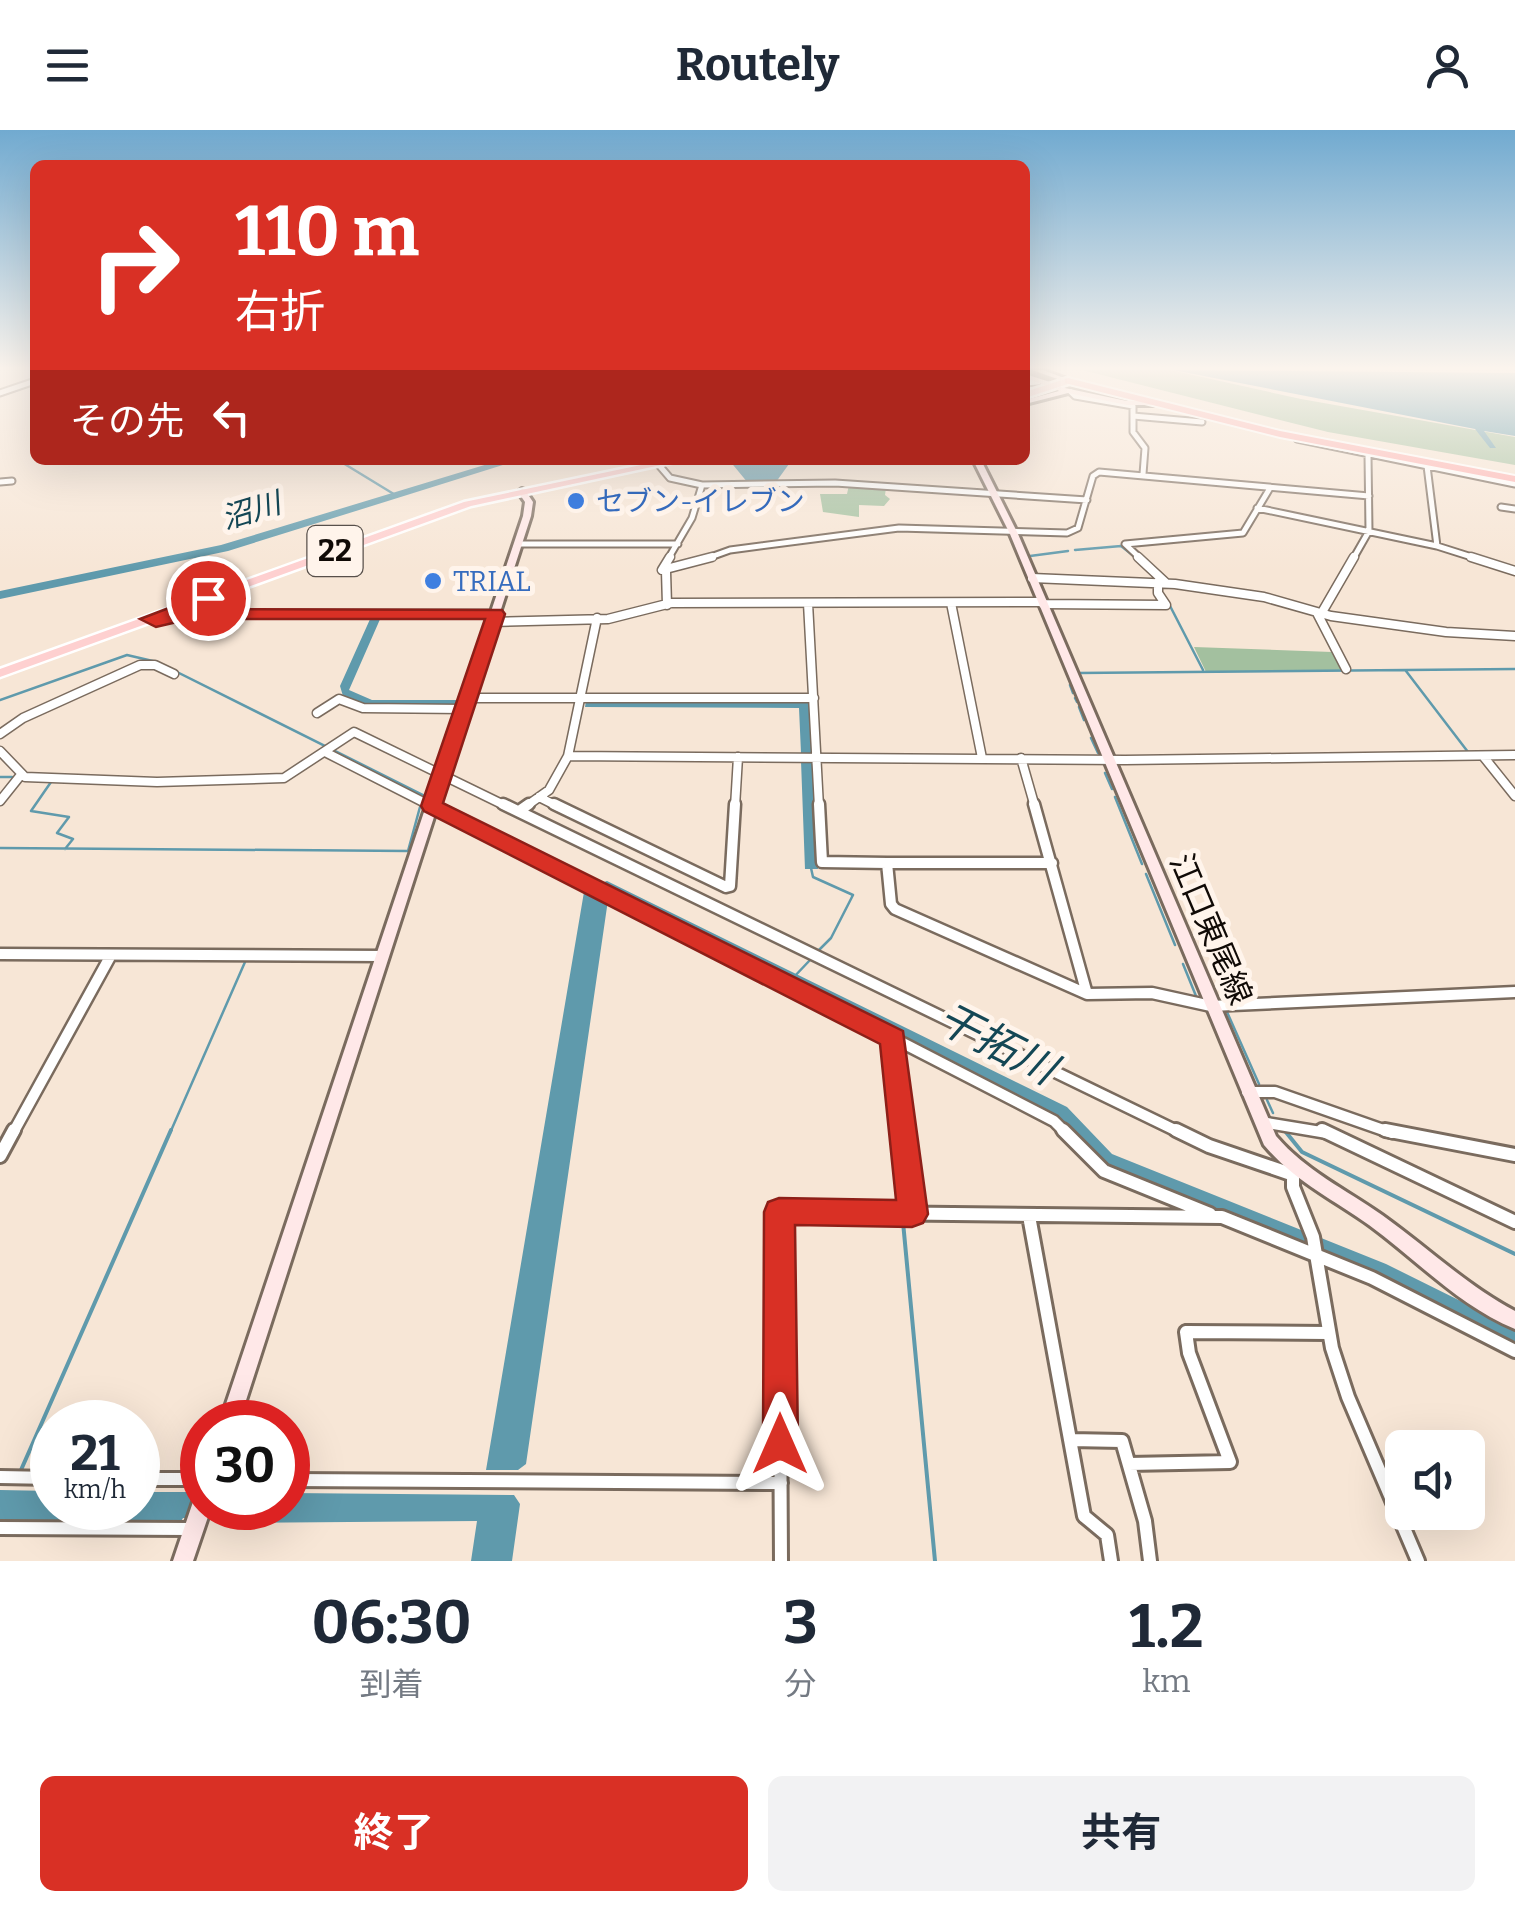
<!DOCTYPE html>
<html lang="ja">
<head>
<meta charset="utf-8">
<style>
	:root { --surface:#fff; --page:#f2f2f3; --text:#1f2937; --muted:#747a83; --accent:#d93025 }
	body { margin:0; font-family:Bitter,"Noto Sans JP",serif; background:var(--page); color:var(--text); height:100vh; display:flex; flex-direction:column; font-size:38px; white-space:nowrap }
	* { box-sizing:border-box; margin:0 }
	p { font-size:32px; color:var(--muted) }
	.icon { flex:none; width:55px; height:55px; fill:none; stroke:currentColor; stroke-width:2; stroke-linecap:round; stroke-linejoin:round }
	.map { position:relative; height:1431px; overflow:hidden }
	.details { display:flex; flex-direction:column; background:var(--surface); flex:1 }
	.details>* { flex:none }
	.top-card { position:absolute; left:30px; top:30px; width:1000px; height:305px; border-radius:15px; box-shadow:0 10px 40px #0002; background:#d93025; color:#fff; overflow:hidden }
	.controls { position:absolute; left:1385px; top:1300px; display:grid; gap:20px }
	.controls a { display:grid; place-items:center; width:100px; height:100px; border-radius:15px; background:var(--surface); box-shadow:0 10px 40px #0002; font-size:50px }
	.speed { position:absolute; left:30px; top:1270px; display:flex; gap:20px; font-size:50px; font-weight:700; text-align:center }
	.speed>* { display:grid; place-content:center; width:130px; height:130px; border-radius:50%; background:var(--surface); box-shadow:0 10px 40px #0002; line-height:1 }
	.speed small { font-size:25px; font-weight:400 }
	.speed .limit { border:15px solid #d22; background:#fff; color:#111 }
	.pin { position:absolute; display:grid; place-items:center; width:85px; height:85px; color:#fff; margin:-42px; border:5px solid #fff; border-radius:50%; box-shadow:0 2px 10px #0007 }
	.me { position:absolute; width:110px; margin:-55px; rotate:0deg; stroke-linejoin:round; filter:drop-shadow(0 0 8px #0008) }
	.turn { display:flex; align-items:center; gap:35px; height:210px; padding:0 40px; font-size:45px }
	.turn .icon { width:130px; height:130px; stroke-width:2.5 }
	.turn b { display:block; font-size:70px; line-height:85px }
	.then { display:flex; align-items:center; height:95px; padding:0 40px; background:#0003; gap:20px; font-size:38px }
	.eta { display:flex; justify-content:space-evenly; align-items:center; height:170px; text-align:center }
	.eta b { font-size:60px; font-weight:700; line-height:70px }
	.button { display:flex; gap:20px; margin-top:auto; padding:20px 40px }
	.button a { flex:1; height:115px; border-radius:15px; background:var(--accent); color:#fff; font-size:40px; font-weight:700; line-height:115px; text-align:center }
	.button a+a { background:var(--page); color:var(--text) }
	header { display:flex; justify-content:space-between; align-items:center; height:130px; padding:0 40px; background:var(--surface); font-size:45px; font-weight:700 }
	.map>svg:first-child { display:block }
	.green { fill:#a3c09f }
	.water { fill:#5f9aac }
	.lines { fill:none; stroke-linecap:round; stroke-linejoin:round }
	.stream-far1 { stroke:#5f9aac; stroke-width:2.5 }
	.stream { stroke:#5f9aac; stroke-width:4 }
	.river { fill:#5f9aac; fill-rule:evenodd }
	.street-far3-casing { stroke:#7a6b5e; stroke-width:9 }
	.street-far2-casing { stroke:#7a6b5e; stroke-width:11 }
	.street-far1-casing { stroke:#7a6b5e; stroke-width:15 }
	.street-casing { stroke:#7a6b5e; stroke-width:18 }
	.secondary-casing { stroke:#7a6b5e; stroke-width:6 }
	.primary-casing { stroke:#fff; stroke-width:5 }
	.highway-casing { stroke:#fff; stroke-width:4 }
	.street-far3 { stroke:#fff; stroke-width:5 }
	.street-far2 { stroke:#fff; stroke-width:8 }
	.street-far1 { stroke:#fff; stroke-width:10 }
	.street { stroke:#fff; stroke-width:12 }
	.secondary { fill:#ffe8e8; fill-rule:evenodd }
	.primary { fill:#fed0d0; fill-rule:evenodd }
	.highway { fill:#feb1b1; fill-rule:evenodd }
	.route { fill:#d93025; stroke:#8d1f18; stroke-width:2.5 }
	.shop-dot { fill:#3f7fe0; stroke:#fff4eb; stroke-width:4 }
	.labels { text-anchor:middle; stroke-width:10; stroke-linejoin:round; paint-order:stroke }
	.far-shop-label { font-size:28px; fill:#366cbe; stroke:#fff4eb; text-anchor:start }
	.far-water-label { font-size:30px; font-style:italic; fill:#144755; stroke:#fff4eb }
	.shield { fill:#fff4eb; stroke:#58504b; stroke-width:2.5 }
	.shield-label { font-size:30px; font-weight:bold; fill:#100a06 }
	.street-label { font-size:32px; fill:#100a06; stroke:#fff4eb }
	.near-water-label { font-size:42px; font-style:italic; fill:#144755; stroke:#fff4eb }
</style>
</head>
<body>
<header><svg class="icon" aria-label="menu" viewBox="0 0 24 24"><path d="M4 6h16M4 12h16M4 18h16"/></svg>Routely<svg class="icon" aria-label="person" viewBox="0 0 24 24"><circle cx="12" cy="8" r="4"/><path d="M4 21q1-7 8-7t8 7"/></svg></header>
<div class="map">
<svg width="1515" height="1431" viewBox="0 0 1515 1431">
	<rect width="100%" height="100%" fill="#f7e6d6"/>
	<path class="green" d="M1082,240H1170L1301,269L1515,307V335L1328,302Z
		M849,355L886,358L885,365L890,369L884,376L859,375V387L823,382L820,364H847Z
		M1194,517L1332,522L1343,541L1206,542Z"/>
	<path class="water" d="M1173,240L1515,243V306L1484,301L1496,318H1490L1475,299Z
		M729,330H784L789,334L776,352L748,353Z
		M371,487H381L349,560L372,570H457L455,576H366L343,566L340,556Z
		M586,571L809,572L812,623H801L799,578L585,577Z
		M801,631H812L818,739H805Z
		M584,762H595L608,770L526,1334L518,1340H486Z
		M0,1360L52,1361V1378H138V1362H191L190,1367H202V1378H288V1363L514,1365L520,1374L512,1431H471L477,1391L217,1393V1388H183L180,1393L0,1391Z"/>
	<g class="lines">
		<path class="stream-far1" d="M338,330L397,366
			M1075,420L1121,416L1135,427
			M1030,426L1068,421
			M1168,472L1203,540
			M1406,541L1468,622
			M1078,543L1515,539
			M1070,555L1073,563
			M1075,568L1077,572
			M0,570L127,525L157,532L427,667
			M1079,577L1084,590
			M1091,608L1098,623
			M1105,643L1112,659
			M0,647H12
			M51,652L31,681L69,687L57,703L73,709L65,719
			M1115,667L1142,734
			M443,674L607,757
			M0,718L408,721L420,677
			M811,738L813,747L853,765L831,808L818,821
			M1146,744L1175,815
			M1183,834L1196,866
			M792,849L811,829
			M1227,882L1259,954
			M1267,970L1273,983
			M170,1003L245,832"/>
		<path class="stream" d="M1285,1001L1302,1022L1515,1124
			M903,1092L935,1431
			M21,1340L171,1000"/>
		<path class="river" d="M501,330H519L228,421L0,469V461L221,415Z
			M607,751L1067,977L1112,1024L1386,1134L1515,1198V1223L1368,1150L1096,1038L1051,989L601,761L598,757L601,753Z"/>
		<g class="street-far3-casing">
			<path id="street-far3" d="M1025,253L1038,252
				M1071,262L1075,266L1133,276V302L1145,318L1143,344
				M0,263L35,251
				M1133,286L1202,292
				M1297,309L1515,354
				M658,334L670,348L702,355L835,353L1087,370
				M1427,336L1437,416L1478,429
				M0,352L12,351
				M1501,377L1515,379
				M1257,378L1437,416
				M519,414H678
				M668,429L692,388L702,355
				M705,429L730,420L899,398L1067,403L1078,398L1093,346L1099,342L1369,366
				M1141,429L1125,414L1243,403L1270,358
				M1353,429L1369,401L1368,325"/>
		</g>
		<g class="street-far2-casing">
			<path id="street-far2" d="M670,427L662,440L712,427
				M1138,427L1166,453
				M1471,427L1515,441
				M666,441L667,475
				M1032,448L1175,454L1264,467L1331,486L1446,502L1515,506
				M808,473L819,677
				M951,473L982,628
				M1043,474L1166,475L1158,463V452
				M1317,483L1346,539
				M1321,484L1354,427
				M149,489L190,484H496
				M493,492L608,489L671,473L1042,472
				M468,568H814
				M317,583L339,569L363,578L464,579
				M0,604L23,588L140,535H155L174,544
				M0,621L25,647L157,652L284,648L354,602L508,677
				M325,622L433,677
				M568,626L1125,630L1515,625
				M1483,626L1515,666
				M1021,628L1035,677
				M539,667L559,677
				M0,671L20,646
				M525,677L549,660L568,626L597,488
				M735,677L738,627"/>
		</g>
		<g class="street-far1-casing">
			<path id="street-far1" d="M428,674L893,908L903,1003
				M503,674L1181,1003
				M554,674L726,757L730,756L735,674
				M819,674L822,732L887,733L891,774L895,779L1087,864L1152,863L1211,876L1515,862
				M1034,674L1087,864
				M519,681L529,674
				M887,733H1052
				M0,824L382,826
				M895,909L1054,991L1066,1003
				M1247,962H1275L1392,1003
				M1261,992L1327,1003
				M13,1003L111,825"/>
		</g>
		<g class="street-casing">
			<path id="street" d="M903,1000L912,1084
				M1063,1000L1104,1041L1210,1084
				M1176,1000L1209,1016L1291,1044
				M1322,1000L1515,1092
				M1385,1000L1515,1025
				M0,1026L14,1000
				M1293,1040V1057L1313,1107L1332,1218L1348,1267L1418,1431
				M1029,1086L1084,1386L1107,1405L1111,1431
				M1071,1310L1122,1311L1145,1391L1150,1431
				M1129,1334L1230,1332L1189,1223L1186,1202L1328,1203
				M0,1347L52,1348
				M138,1349H202
				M288,1350L781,1353
				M0,1398L191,1399
				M781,1431L779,1082L1222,1087L1372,1148L1515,1221"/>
		</g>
		<g class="secondary-casing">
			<path id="secondary" d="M1032,240H1043L1072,251L1066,252Z
				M1025,244L1050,252L1051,254L1047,256L1025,248Z
				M1060,257L1127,271H1153L1157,273L1153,275H1127L1068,263L1025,274V270L1059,261L1056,259Z
				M973,330H981L1018,404L1276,1006C1306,1041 1345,1059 1382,1085C1427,1117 1466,1155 1515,1181V1199C1459,1176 1417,1130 1369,1095C1332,1069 1293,1050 1264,1015L1010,404Z
				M522,359L525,360L533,372L531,386L239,1292H220L523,386L525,372L518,362Z
				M202,1363V1378H211L193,1431H173L195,1366Z"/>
		</g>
		<g class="primary-casing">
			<path id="primary" d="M1068,248L1071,249V253L1025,268V262Z
				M665,330H684L471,376L0,547V539L464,372Z"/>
		</g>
		<g class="highway-casing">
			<path id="highway" d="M1068,248L1280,301L1515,346V352L1280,307L1065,253V249Z"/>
		</g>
		<use href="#street-far3" class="street-far3"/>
		<use href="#street-far2" class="street-far2"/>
		<use href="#street-far1" class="street-far1"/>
		<use href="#street" class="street"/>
		<use href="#secondary" class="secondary"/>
		<use href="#primary" class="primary"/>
		<use href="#highway" class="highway"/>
	</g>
	<linearGradient id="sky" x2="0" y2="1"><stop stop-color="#71aad0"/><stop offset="0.54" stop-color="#fbf4ed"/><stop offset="1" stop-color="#fbf4ed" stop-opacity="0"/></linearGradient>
	<rect width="1515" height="441" fill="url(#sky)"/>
	<path class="route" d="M208,463L214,464V471L194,479L502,480L505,484L443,673L903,901L928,1084L923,1093L912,1097L795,1095L798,1314L793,1327L780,1332L768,1327L763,1314L764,1082L768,1072L779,1068L896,1070L880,914L424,681L421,676L485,489H190L156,497L140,489Z"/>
	<g class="shop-dot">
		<circle cx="576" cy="371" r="10"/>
		<circle cx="433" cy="451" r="10"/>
	</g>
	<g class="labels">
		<g class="far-shop-label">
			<text x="596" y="381">セブン-イレブン</text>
			<text x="453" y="461">TRIAL</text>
		</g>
		<g class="far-water-label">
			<text transform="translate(251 381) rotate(-17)" y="10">沼川</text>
		</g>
		<rect class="shield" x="307.5" y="396" width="55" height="50" rx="8"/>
		<g class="shield-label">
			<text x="335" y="431">22</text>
		</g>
		<g class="street-label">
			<text transform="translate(1211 799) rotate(67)" y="11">江口東尾線</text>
		</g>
		<g class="near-water-label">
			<text transform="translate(997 913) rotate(27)" y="15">干拓川</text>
		</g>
	</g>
</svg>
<div class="controls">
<a><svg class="icon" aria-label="sound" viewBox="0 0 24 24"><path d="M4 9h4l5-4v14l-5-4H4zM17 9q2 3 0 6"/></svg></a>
</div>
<div class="speed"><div>21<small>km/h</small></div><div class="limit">30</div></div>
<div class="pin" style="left:208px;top:468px;background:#d93025"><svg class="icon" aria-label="arrive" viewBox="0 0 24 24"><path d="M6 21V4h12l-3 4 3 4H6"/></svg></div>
<svg class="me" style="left:780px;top:1314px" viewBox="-20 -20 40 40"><path d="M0-17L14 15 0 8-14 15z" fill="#d93025" stroke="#fff" stroke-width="4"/></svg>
<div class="top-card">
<div class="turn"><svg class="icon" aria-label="right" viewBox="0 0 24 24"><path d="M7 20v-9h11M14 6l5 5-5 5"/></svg><div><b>110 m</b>右折</div></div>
<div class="then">その先<svg class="icon" aria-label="left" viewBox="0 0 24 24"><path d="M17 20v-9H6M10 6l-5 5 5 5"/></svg></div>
</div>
</div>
<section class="details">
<div class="eta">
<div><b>06:30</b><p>到着</p></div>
<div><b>3</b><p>分</p></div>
<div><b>1.2</b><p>km</p></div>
</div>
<div class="button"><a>終了</a><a>共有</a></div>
</section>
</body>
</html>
